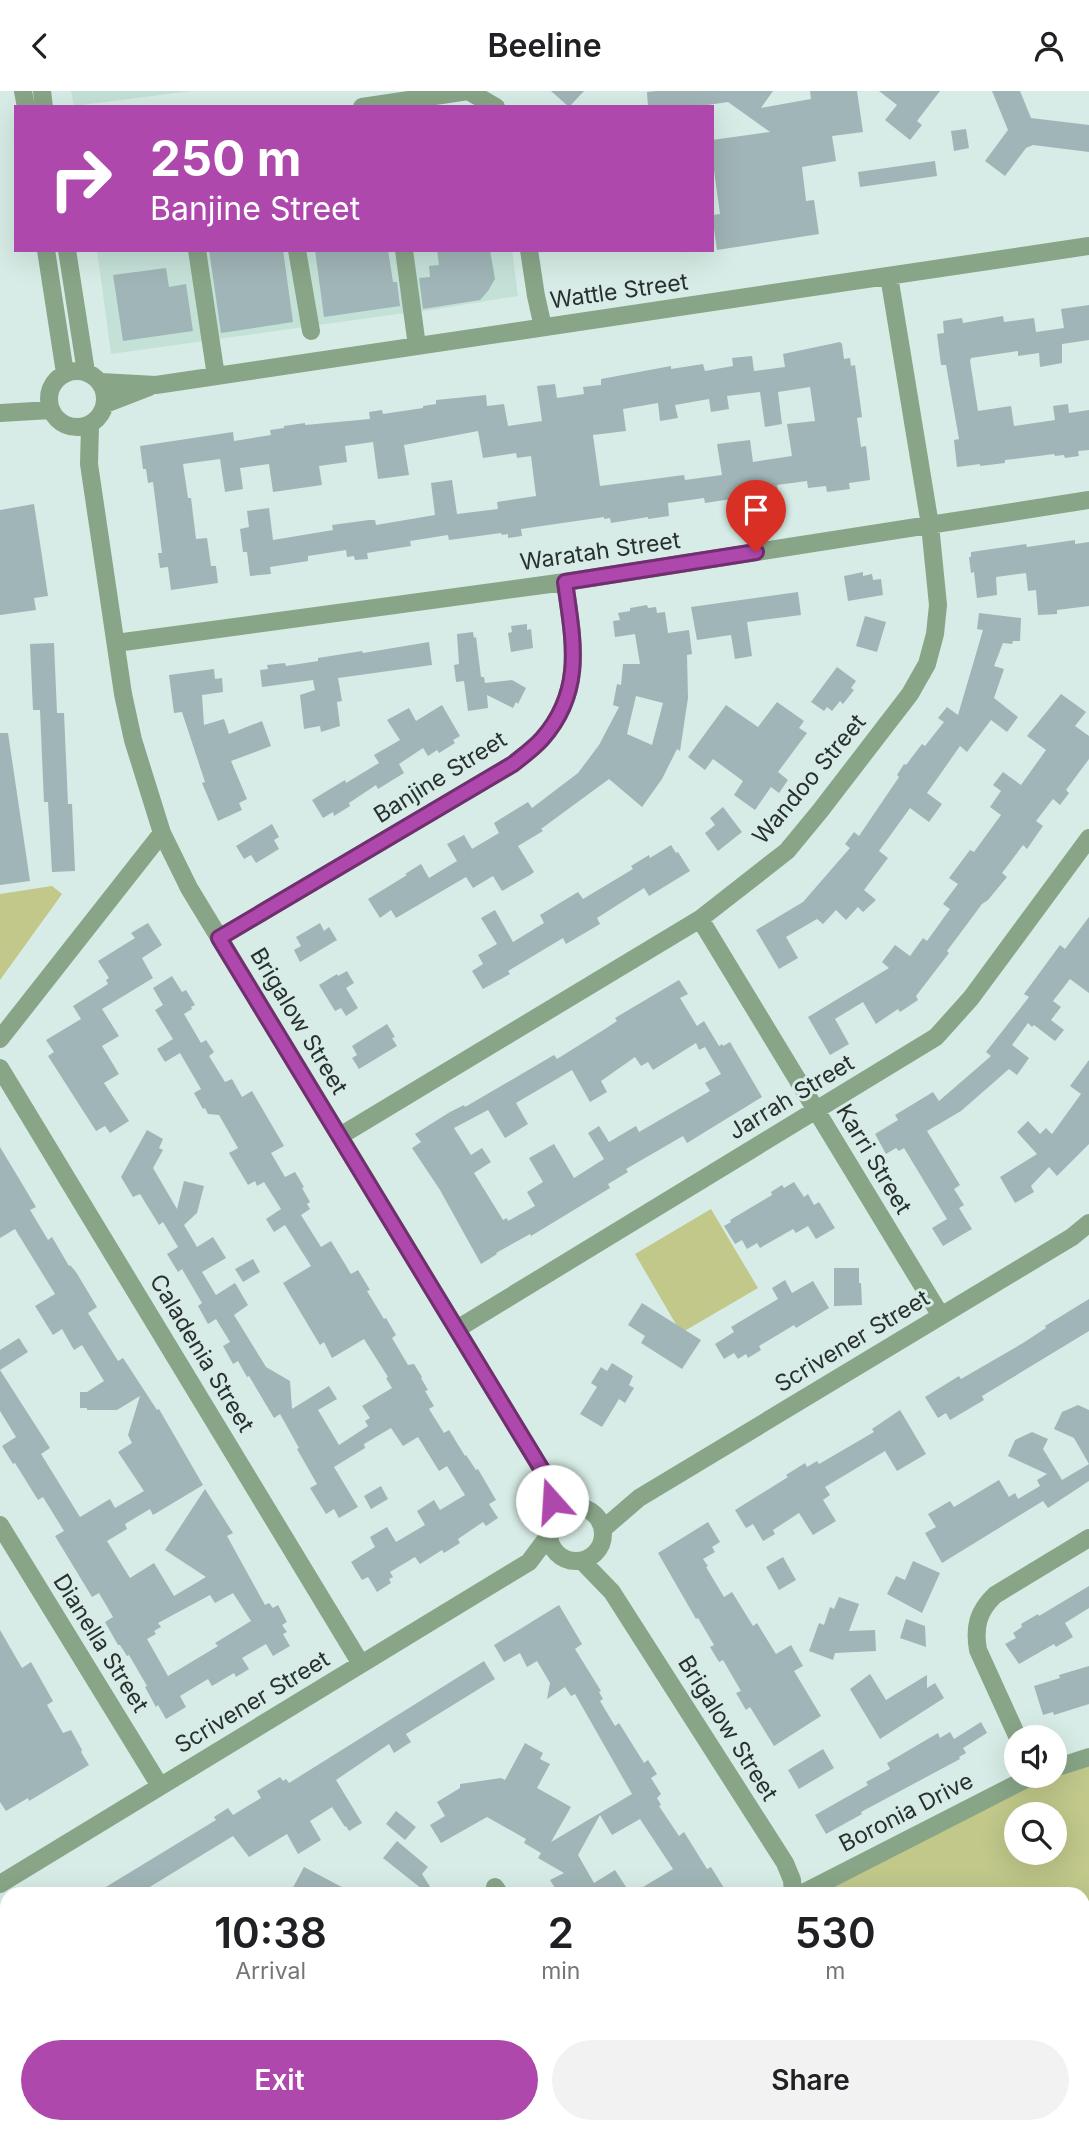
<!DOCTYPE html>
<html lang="en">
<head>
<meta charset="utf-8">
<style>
	:root { --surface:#fff; --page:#f2f2f2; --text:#202124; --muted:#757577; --accent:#ae48ac }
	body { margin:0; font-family:Inter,sans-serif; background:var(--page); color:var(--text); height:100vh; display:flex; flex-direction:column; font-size:26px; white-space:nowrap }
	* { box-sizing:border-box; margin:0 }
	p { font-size:23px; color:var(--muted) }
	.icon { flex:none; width:38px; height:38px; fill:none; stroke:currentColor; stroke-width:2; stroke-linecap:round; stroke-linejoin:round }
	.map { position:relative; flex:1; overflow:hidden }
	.details { position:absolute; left:0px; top:1796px; width:1090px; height:247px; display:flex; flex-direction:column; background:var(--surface); border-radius:21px 21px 0 0; box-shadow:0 7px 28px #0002 }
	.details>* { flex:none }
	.top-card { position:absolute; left:14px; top:14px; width:700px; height:147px; border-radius:0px; box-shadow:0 7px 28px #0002; background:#ae48ac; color:#fff; overflow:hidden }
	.tools { position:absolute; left:1004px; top:1634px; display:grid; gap:14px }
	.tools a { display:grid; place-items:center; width:63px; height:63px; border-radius:50%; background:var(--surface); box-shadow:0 7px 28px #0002; font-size:35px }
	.pin { position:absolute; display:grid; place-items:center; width:60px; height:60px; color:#fff; margin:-72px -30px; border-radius:50% 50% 50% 0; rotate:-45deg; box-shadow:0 0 7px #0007 }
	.pin .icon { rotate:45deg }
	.me { position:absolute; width:77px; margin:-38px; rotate:341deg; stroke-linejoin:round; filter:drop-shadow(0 0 5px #0008) }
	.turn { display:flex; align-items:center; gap:24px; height:147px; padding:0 21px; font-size:32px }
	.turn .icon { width:91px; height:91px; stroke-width:2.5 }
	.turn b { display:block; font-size:49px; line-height:60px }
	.eta { display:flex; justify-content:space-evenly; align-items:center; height:119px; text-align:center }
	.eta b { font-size:42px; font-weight:600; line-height:49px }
	.action { display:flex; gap:14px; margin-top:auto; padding:14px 21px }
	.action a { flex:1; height:80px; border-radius:42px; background:var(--accent); color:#fff; font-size:28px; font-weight:600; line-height:80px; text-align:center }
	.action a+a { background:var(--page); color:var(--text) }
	header { display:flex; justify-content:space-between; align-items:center; height:91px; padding:0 21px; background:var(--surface); font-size:32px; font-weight:600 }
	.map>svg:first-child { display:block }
	.built { fill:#c4e1d8 }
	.green { fill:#c1c88a; fill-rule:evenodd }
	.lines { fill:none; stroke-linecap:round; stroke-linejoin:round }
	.stream { stroke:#7da4bb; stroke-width:5 }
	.building { fill:#a0b5b7; fill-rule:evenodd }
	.minor { stroke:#88a587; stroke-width:18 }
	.route-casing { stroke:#712f70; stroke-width:18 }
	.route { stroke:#ae48ac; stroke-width:12 }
	.labels { text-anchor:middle; stroke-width:6; stroke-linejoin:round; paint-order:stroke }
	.street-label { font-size:23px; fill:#29312f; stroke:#d7ece6 }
</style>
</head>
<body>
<header><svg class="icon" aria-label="back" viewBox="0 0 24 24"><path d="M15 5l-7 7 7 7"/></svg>Beeline<svg class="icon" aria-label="person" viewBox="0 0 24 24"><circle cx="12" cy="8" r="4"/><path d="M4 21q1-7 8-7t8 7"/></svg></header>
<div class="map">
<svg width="1089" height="2041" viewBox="0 0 1089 2041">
	<rect width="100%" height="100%" fill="#d7ece6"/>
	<path class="built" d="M71,0H191L74,15Z
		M97,159H396L405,222L111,263Z
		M408,159H512L518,205L418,221Z"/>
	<path class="green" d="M52,795L62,803L0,889V803Z
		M711,1118L758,1197L681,1242L635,1163Z
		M1089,1669V2041H792L793,2035H1083V1802H821L1026,1693L1046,1685H1055ZM1017,1724H1055V1762H1017Z"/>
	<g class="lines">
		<path class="stream" d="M1083,1847L1089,1832
			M1052,2041V2035"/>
	</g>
	<path class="building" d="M551,0H584L569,16Z
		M656,0H773L761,17L811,8L810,0H857L863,41L832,45L836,70L802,76L806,110L814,109L819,143L717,159L712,124L720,123L712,65V49L770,41L728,11L694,16H648L647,1Z
		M879,0H940L917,30L922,34L910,49L885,29L897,14Z
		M992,0H1020L1031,27L1089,34V61L1033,54L1026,57L1005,85L985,70L1008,39Z
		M966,38L969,57L954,60L951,40Z
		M935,70L937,85L860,96L858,81Z
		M209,159H283L293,231L221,242Z
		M315,159H388L393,191H397L400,215L324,226Z
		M437,159H490L495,188L488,200L480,209L423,218L419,187L430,186L429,175L439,174Z
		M166,177L169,196L186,193L193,240L123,250L113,184Z
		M1089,214V249L1062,253V272L1040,276L1039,262L1018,265V260L971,267L970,270L978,320L1011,315L1014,335L1055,329L1053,315L1068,313L1069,322L1089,319V359L1078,360L1079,365L1065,367L1064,364L1055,365L1054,363L1005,369V372L980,375V373L957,376L954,349L959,348L946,274H941L937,243L944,242L943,230L962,227L963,232L1003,225L1004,231L1034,227L1036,241L1064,237L1061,218Z
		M840,251L842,253L844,268L850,267L851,275L855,274L862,326L857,327L861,356L866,355L870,389L849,392L850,398L827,401L826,395L808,397L807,390L777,394L779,407L765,408V404H758L705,412L704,407L668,412L669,425L648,428V426L611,432L610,427L604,428V426L521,438L522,445L508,447V443L502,444L501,442L449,449L448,444L410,450L411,455L367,462L368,468L355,469L354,465L347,466L346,459L308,465V470L270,476L271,483L250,485L247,461H243L240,438L249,436L247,420L269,417L273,449L333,439L332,434L369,429H375L376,434L435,424L431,392L452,389L457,423L498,418L497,411L536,405L531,365L517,367L516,362L483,367L478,340L404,354L409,384L378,388L373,351L345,355L347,371L319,375L322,394L273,401L269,373L240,377L243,398L225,401L220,368L183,373L188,407H191L196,448L207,447L211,475H216L218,492L171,499L168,476L160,477L158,462H162L153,391L148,392L146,378H143L140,355L233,341L234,350L271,344L270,339L284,337V335L305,332V334L370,328L369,321L382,319L383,323L423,317V315L436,313V309L486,304L487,315L504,313L508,335L542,330L537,295L555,293L557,307L584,303L583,296L601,294V288L671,275V278L703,273L705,280L733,275L732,267L752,265L754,280L785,276L783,263ZM810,296L815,330L787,333L792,365L753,371L750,349L717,353L722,384L685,389L684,384L600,395L593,344L626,340L623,318L658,312L660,330L678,327L675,314L709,308L711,321L729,318L727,305L760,301L765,336L782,333L778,301Z
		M34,413L48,505L34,507L36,519L0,524V419Z
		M1075,449V453L1089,451V515L1057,519V523L1038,524L1036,499L1028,500L1026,482L996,486L997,504L977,507L974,481L971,482L969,466H971V461L1026,453L1027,456Z
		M863,481V485L872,483L873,489L881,488L883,504L848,510L844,485Z
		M798,501L801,524L747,531L752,565L735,568L731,544L697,549L691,516Z
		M647,514L648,517L656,516L657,522L665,521L668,542L689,539L692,563L687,564L688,607L680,660L677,658L662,688L642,716L609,688L541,738L543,740L518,755L534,781L530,784L502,800L493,785L473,797L466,786L396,827L391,819L380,827L368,808L407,784L405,783L421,773L429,787L457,770L447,753L464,744L472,758L499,742L494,732L528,711L532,717L578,682L599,654L619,616L613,614L617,593L621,594L623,573H640L635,543L615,546L613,530L620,529L618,522L630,520V517ZM636,605L663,612L652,654L627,643Z
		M979,522L1021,527L1020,550H1013L1012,553L1003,552L994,575L1004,578L994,607L1018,626L1007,641L991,629L967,661L960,655L927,702L942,713L929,731L910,717L879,760L888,767L864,799L876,809L863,821L858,816L846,829L836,819L823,833L817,828L786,846L798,867L779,878L756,839L803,811L850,757L845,753L854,741L859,745L899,686L897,684L904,673L906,674L922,653L925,655L944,631L938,627L947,616L958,624L983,539L977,538Z
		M865,525L886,531L877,561L856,555Z
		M527,533V539L531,538L533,557L511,561L508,542L512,541L511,535Z
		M473,541L474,547L476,546L481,586H484L485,592L512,589L526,597L518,613L516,611L513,617L487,604L488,617L468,620L464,590L456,591L454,574L459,573L457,543Z
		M429,551L432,574L338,587L342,610L337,611L340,635L321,641L320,635L304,638L300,604L315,599L313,589L262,596L260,579L268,578L267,574L285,572L286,575L318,570V567L362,560L363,562Z
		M54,552L57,622H64L68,713H72L75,780L52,781L48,711H44L40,619H33L30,553Z
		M837,576L856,590L851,597L854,599L843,613L840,610L832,620L827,616L824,620L811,611Z
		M214,578L215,588L222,587L223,601L202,604L204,634L224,628L229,643L262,630L271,655L231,670L247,708L239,712L242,719L218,730L202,692L205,691L182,621L174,622L169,584Z
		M1061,603L1086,621L1075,635L1089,645V668L1066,699L1069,702L1060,714L1053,708L1036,730L1043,735L1027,758L1023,754L1002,782L1007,786L988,809L982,813L947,860L949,862L916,905L918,909L900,921L898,918L876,933L863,911L835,928L849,953L830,964L808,926L889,877L882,871L895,854L910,865L923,847L927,850L950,818L943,813L958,793L949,787L970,759L974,761L1001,724L990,716L1001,700L993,694L1003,681L1021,694L1046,659L1027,645Z
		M777,611L804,630L799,637L807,642L778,681L788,689L779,702L771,696L755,719L734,704L743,690L713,668L705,679L688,666L726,614L758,636Z
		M442,614L460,645L453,649L455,652L439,662L437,659L428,665L423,657L399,673L404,682L378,698L376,694L349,712L350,715L334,725L333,721L323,727L312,709L345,689L346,692L379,672L374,664L400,649L387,629L409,617L416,630Z
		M0,642H8L30,790L0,794Z
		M723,716L742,741L718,760L705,742L715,734L710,727Z
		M272,733L279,746L274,749L279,758L256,772L251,764L244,768L236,755Z
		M671,754L676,762L678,761L690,780L649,805L644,797L597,827L600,833L566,853L563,847L508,880L510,883L483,898L472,880L483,873L478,864L497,853L481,827L495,819L513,851L544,832L540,824L578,801L583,808L633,778L631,775L649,764L650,767Z
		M1089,826V902L1070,888L1053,910L1061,916L1051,929L1064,939L1055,950L1034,934L1032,936L1028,932L1012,954L1029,967L1017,984L1009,978L961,1020L927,1040L960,1094L954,1098L964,1114L959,1117L972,1138L943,1155L932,1137L947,1128L904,1057L899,1060L896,1057L886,1063L875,1043L898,1029L895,1024L933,1001L939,1010L991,965L986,961L1029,906L1024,903L1060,854L1065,858Z
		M148,832L162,854L142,867L153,887L102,918L119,945L102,955L119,983L104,992L129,1030L110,1042L105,1035L96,1040L48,965L54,961L46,949L81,928L73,915L108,893L106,889L109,887L98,870L135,847L131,842Z
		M320,832L324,840L329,836L337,849L300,871L294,859L301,855L296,846Z
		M347,880L354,892L346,897L358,917L346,925L341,917L335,920L319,894L337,883L338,885Z
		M172,885L182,901L186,899L195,914L191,916L192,918L184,923L201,952L206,949L214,961L209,965L225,991L232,988L242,1006L252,1000L284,1055L271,1062L285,1086L295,1081L304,1096L302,1097L310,1111L307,1113L310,1118L301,1124L321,1156L331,1150L351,1183L358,1179L370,1199L367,1200L384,1228L386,1227L396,1244L392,1247L408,1274L414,1273L422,1286L421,1287L428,1299L425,1300L434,1315L429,1318L444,1342L449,1339L465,1365L466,1364L476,1379L478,1378L496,1409L489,1413L498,1427L486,1435L483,1431L458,1448L460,1452L444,1462L442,1459L420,1473L415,1466L390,1481L393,1486L389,1488L391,1492L377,1501L368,1486L362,1489L351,1471L375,1456L370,1446L387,1436L396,1451L425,1434L417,1420L434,1409L440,1419L465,1404L447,1375L439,1380L418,1346L403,1355L391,1337L364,1353L365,1357L334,1376L358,1416L339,1427L334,1418L326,1423L310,1397L317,1393L297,1358L299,1357L280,1323L274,1327L249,1285L247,1286L238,1270L233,1273L223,1255L230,1251L216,1228L208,1233L198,1215L202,1212L182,1178L178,1181L167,1163L178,1156L163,1131L159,1134L140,1103L133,1106L121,1086L147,1039L163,1048L159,1057L163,1059L153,1077L177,1118L184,1090L204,1095L197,1122L184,1134L197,1156L213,1146L226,1167L202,1181L216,1204L235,1192L248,1214L234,1224L266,1276L290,1290L292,1318L329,1295L337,1308L318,1319L339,1354L368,1335L365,1330L370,1327L362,1315L392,1297L386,1287L388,1286L364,1248L332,1267L324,1251L320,1254L283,1192L311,1175L285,1134L274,1141L266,1128L281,1118L264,1091L257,1095L255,1090L248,1094L229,1062L238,1057L219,1024L208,1023L205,1017L203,1018L194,1002L201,998L180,962L165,971L157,958L173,948L155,919L163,914L153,897Z
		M679,889L688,903L680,907L697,935L704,930L719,955L722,953L723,955L730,951L762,1006L687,1052L683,1045L626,1078L628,1081L608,1093L610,1097L531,1145L530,1143L496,1162L497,1163L481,1173L440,1099L412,1057L421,1051L415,1043L450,1021L464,1014L465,1016L554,964L557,968L605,938L617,930L615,927ZM696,952L699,959L705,956L721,983L705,992L710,1000L639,1041L636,1035L609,1051L599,1035L588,1042L604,1068L574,1087L554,1053L529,1067L543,1091L527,1101L535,1115L508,1130L507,1127L503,1129L474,1082L491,1071L482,1057L471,1064L454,1037L488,1019L505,1047L528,1033L516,1012L572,979L590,1011L607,1001L601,990L635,966L641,975L648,971L653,979Z
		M387,933L395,946L392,947L397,955L359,978L352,967L357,964L352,955Z
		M1089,969V1053L1057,1085L1049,1076L1031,1095L1034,1101L1015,1112L1000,1086L1037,1063L1017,1041L1028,1030L1040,1043L1046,1037L1052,1043L1081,1003L1070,995Z
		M0,1056L36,1116L30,1119L48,1149L52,1146L69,1175L70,1174L76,1181L97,1216L88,1222L118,1270L123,1267L157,1319L159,1318L203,1394L153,1424L150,1418L125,1433L127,1438L107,1450L130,1487L154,1472L174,1505L206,1486L165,1459L205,1398L233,1442L227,1445L265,1514L269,1512L273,1517L278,1514L287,1531L282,1534L287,1541L283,1543L290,1555L273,1565L266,1553L242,1567L249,1578L236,1586L234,1582L212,1595L208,1588L180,1605L186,1616L166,1628L158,1614L156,1616L145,1596L147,1595L129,1564L127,1565L120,1554H118L105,1531L113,1526L99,1502L92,1506L55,1445L64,1440L43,1406L38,1409L15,1372L13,1373L2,1355L16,1346L0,1320V1279L50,1357L41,1363L80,1426L110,1408L115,1417L144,1400L118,1361L132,1352L128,1344L140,1305L117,1319H87V1317H80V1301H87L104,1290L82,1254L74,1259L62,1238L53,1244L35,1215L55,1203L15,1138L0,1147ZM233,1502L251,1530L215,1552L218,1555L168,1585L147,1548L156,1543L154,1540L161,1536L158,1532L210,1504L215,1512Z
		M794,1091L804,1106L808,1103L814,1114L819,1111L835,1137L816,1148L808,1135L796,1142L793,1138L760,1157L757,1152L747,1158L742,1149L735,1153L724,1135L731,1131L730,1129L772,1104L771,1101L782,1094L784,1097Z
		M253,1168L260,1181L243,1191L235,1178Z
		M834,1177H859V1192H861L862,1214L834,1215Z
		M785,1189L792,1202L813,1190L829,1217L796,1237L794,1234L759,1255L761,1259L748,1267L746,1263L738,1268L734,1262L724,1268L715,1253L734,1241L731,1236L778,1208L772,1197Z
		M1089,1208V1240L982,1305L984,1309L950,1329L946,1322L938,1327L925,1306L959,1285L961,1288L1023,1252L1046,1237L1045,1235Z
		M642,1212L701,1249L682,1278L641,1252L645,1245L628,1234Z
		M19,1247L28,1261L0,1279V1259Z
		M612,1272L633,1285L629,1294L634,1297L625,1312L619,1308L602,1336L580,1323L597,1296L591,1292L601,1276L607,1280Z
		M1078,1314L1089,1319V1373L1074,1347L1054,1338L1062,1321Z
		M900,1319L926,1363L897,1380L885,1360L825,1396L830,1404L823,1409L836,1430L813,1444L799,1422L773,1439L775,1443L763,1450L753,1433L746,1437L735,1419L788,1386L786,1384L805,1372L807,1376L817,1370L819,1373L874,1341L872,1338Z
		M1032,1341L1048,1348L1043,1358L1062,1389L1089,1373V1390L1048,1417L1043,1410L942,1472L925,1442L936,1436L928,1423L950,1410L954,1416L999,1389L1009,1406L1015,1402L1018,1408L1040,1395L1037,1389L1047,1383L1008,1365L1015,1349Z
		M381,1395L388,1408L371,1418L364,1405Z
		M708,1431L720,1451L712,1456L715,1461L703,1468L708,1475L706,1476L724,1506L732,1501L753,1535L757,1532L776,1563L791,1554L803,1575L794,1580L821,1625L774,1655L750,1616L746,1619L736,1602L741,1600L723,1569L719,1571L710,1556L714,1554L698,1527L696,1528L658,1462Z
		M783,1466L796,1489L779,1499L766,1476Z
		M913,1470L940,1482L922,1522L887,1503L896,1485L905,1489Z
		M1089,1495V1517L1065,1532L1073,1546L1056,1556L1054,1553L1019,1573L1005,1553L1016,1547L1013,1542L1022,1536L1021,1533L1038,1523L1039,1525Z
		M839,1506L859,1513L849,1540L875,1539L876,1560L835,1562L833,1569L809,1560L819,1532L824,1534L830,1516L834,1518Z
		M559,1514L582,1553L575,1558L601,1600L599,1601L603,1608L600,1610L615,1635L619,1632L644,1672L648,1669L657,1683L651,1687L661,1703L657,1707L661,1714L659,1715L679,1745L684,1741L707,1778L711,1776L724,1797L716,1802H633L673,1778L640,1728L612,1744L600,1724L578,1764L594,1792L615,1779L630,1802H558L550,1789L564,1782L538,1767L541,1762L524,1752L526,1748L487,1726L441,1752L430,1734L445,1725L437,1711L460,1697V1693L501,1687L505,1689L525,1652L543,1662L540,1668L550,1673L537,1697L571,1716L551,1751L632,1703L575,1603L571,1605L565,1596L547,1608L550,1592L537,1570L527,1576L520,1562L504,1571L494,1554Z
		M906,1528L925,1535L926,1556L900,1547Z
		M0,1539L22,1577L31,1571L53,1610L47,1614L63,1642L71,1639L82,1659L81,1661L89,1674L29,1710L28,1707L6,1720L0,1711Z
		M484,1570L495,1588L406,1643L411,1651L394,1662L389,1653L336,1689L362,1732L349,1740L346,1735L345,1736L332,1716L310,1730L321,1749L298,1763L287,1743L249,1766L233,1745L140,1802H96L216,1729L214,1726L228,1717L233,1724L261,1707L257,1700L280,1686L283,1690L286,1688L289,1692Z
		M1089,1575V1613L1054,1624L1053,1621L1043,1624L1034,1595L1060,1587L1059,1584Z
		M870,1583L886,1609L927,1584V1597L935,1592L944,1607L880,1648L850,1598Z
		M981,1631L987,1642L963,1657L966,1662L959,1666L960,1668L861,1721L862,1723L826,1743L815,1724L868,1694L866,1691L890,1678L887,1672L938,1642L940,1647L950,1641L954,1648Z
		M823,1658L834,1677L799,1698L788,1679Z
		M396,1720L416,1736L405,1749L386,1733Z
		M397,1750L428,1776L422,1783L434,1802H427L383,1767Z
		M304,1776L353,1802H290Z"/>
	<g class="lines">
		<path class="minor" d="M23,0L26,16
			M42,0L44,16
			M362,16L468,0L496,16
			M46,159L65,282
			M67,159L86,281
			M197,159L216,285
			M297,159L311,240
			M404,159L417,255
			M529,159L536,205L543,236
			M49 308a28 28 0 1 1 56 0a28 28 0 1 1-56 0Z
			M101,291L156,294L1089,155
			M105,313L149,296
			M0,322L51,319
			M90,334L89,373L123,603L133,649L162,742L189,797L550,1392L576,1416
			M116,552L565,491L1089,409
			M700,828L941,1225
			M219,847L513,673C523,665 534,657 542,648C585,599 573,549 565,491
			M0,948L162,742
			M0,977L361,1573
			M340,1045L700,828L787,760L820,720L910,603L927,573L935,543L938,514L930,434L889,185
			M457,1238L936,946L971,907L1089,747
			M549 1443a27 27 0 1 1 54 0a27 27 0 1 1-54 0Z
			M0,1434L160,1695
			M603,1438L639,1407L1072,1146L1089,1132
			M582,1470L612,1501L785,1772L792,1789L793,1802
			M1018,1647L978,1559C974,1536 978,1520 995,1504L1089,1447
			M1055,1677L1089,1666
			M0,1793L529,1471L550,1443
			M495,1796L499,1802
			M803,1802L1032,1685
			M343,2035L347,2041
			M390,2041L400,2035
			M776,2041L777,2035"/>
	</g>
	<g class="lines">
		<g class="route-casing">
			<path id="route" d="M552,1410L550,1392L219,847L513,673C523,665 534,657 542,648C585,599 573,549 565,491L756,461"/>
		</g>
		<use href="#route" class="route"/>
	</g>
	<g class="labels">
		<g class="street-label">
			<text transform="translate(619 200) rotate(-8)" y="8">Wattle Street</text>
			<text transform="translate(600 460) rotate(-8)" y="8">Waratah Street</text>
			<text transform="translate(440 686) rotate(-32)" y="8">Banjine Street</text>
			<text transform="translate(809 688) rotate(-50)" y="8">Wandoo Street</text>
			<text transform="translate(299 930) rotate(59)" y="8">Brigalow Street</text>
			<text transform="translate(791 1006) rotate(-31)" y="8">Jarrah Street</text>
			<text transform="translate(874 1068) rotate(59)" y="8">Karri Street</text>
			<text transform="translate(852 1250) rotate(-31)" y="8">Scrivener Street</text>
			<text transform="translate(202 1262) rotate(59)" y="8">Caladenia Street</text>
			<text transform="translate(101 1552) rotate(58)" y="8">Dianella Street</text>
			<text transform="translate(252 1611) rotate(-31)" y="8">Scrivener Street</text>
			<text transform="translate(728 1637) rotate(58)" y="8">Brigalow Street</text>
			<text transform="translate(906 1721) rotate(-27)" y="8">Boronia Drive</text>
		</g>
	</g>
</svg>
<div class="tools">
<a><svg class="icon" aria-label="sound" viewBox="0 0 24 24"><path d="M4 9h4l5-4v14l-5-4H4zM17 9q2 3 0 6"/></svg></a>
<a><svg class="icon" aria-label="search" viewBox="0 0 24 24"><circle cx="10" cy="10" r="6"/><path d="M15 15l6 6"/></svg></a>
</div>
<div class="pin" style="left:756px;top:461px;background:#d93025"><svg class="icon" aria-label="arrive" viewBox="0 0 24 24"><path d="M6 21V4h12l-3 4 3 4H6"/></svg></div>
<svg class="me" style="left:552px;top:1410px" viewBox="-20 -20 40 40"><circle r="19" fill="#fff"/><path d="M0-13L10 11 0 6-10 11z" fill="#ae48ac"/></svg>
<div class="top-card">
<div class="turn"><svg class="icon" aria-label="right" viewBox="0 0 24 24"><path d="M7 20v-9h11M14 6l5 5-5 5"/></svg><div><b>250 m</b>Banjine Street</div></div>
</div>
<section class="details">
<div class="eta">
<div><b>10:38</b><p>Arrival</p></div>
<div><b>2</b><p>min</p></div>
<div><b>530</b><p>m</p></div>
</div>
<div class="action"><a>Exit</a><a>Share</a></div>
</section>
</div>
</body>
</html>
